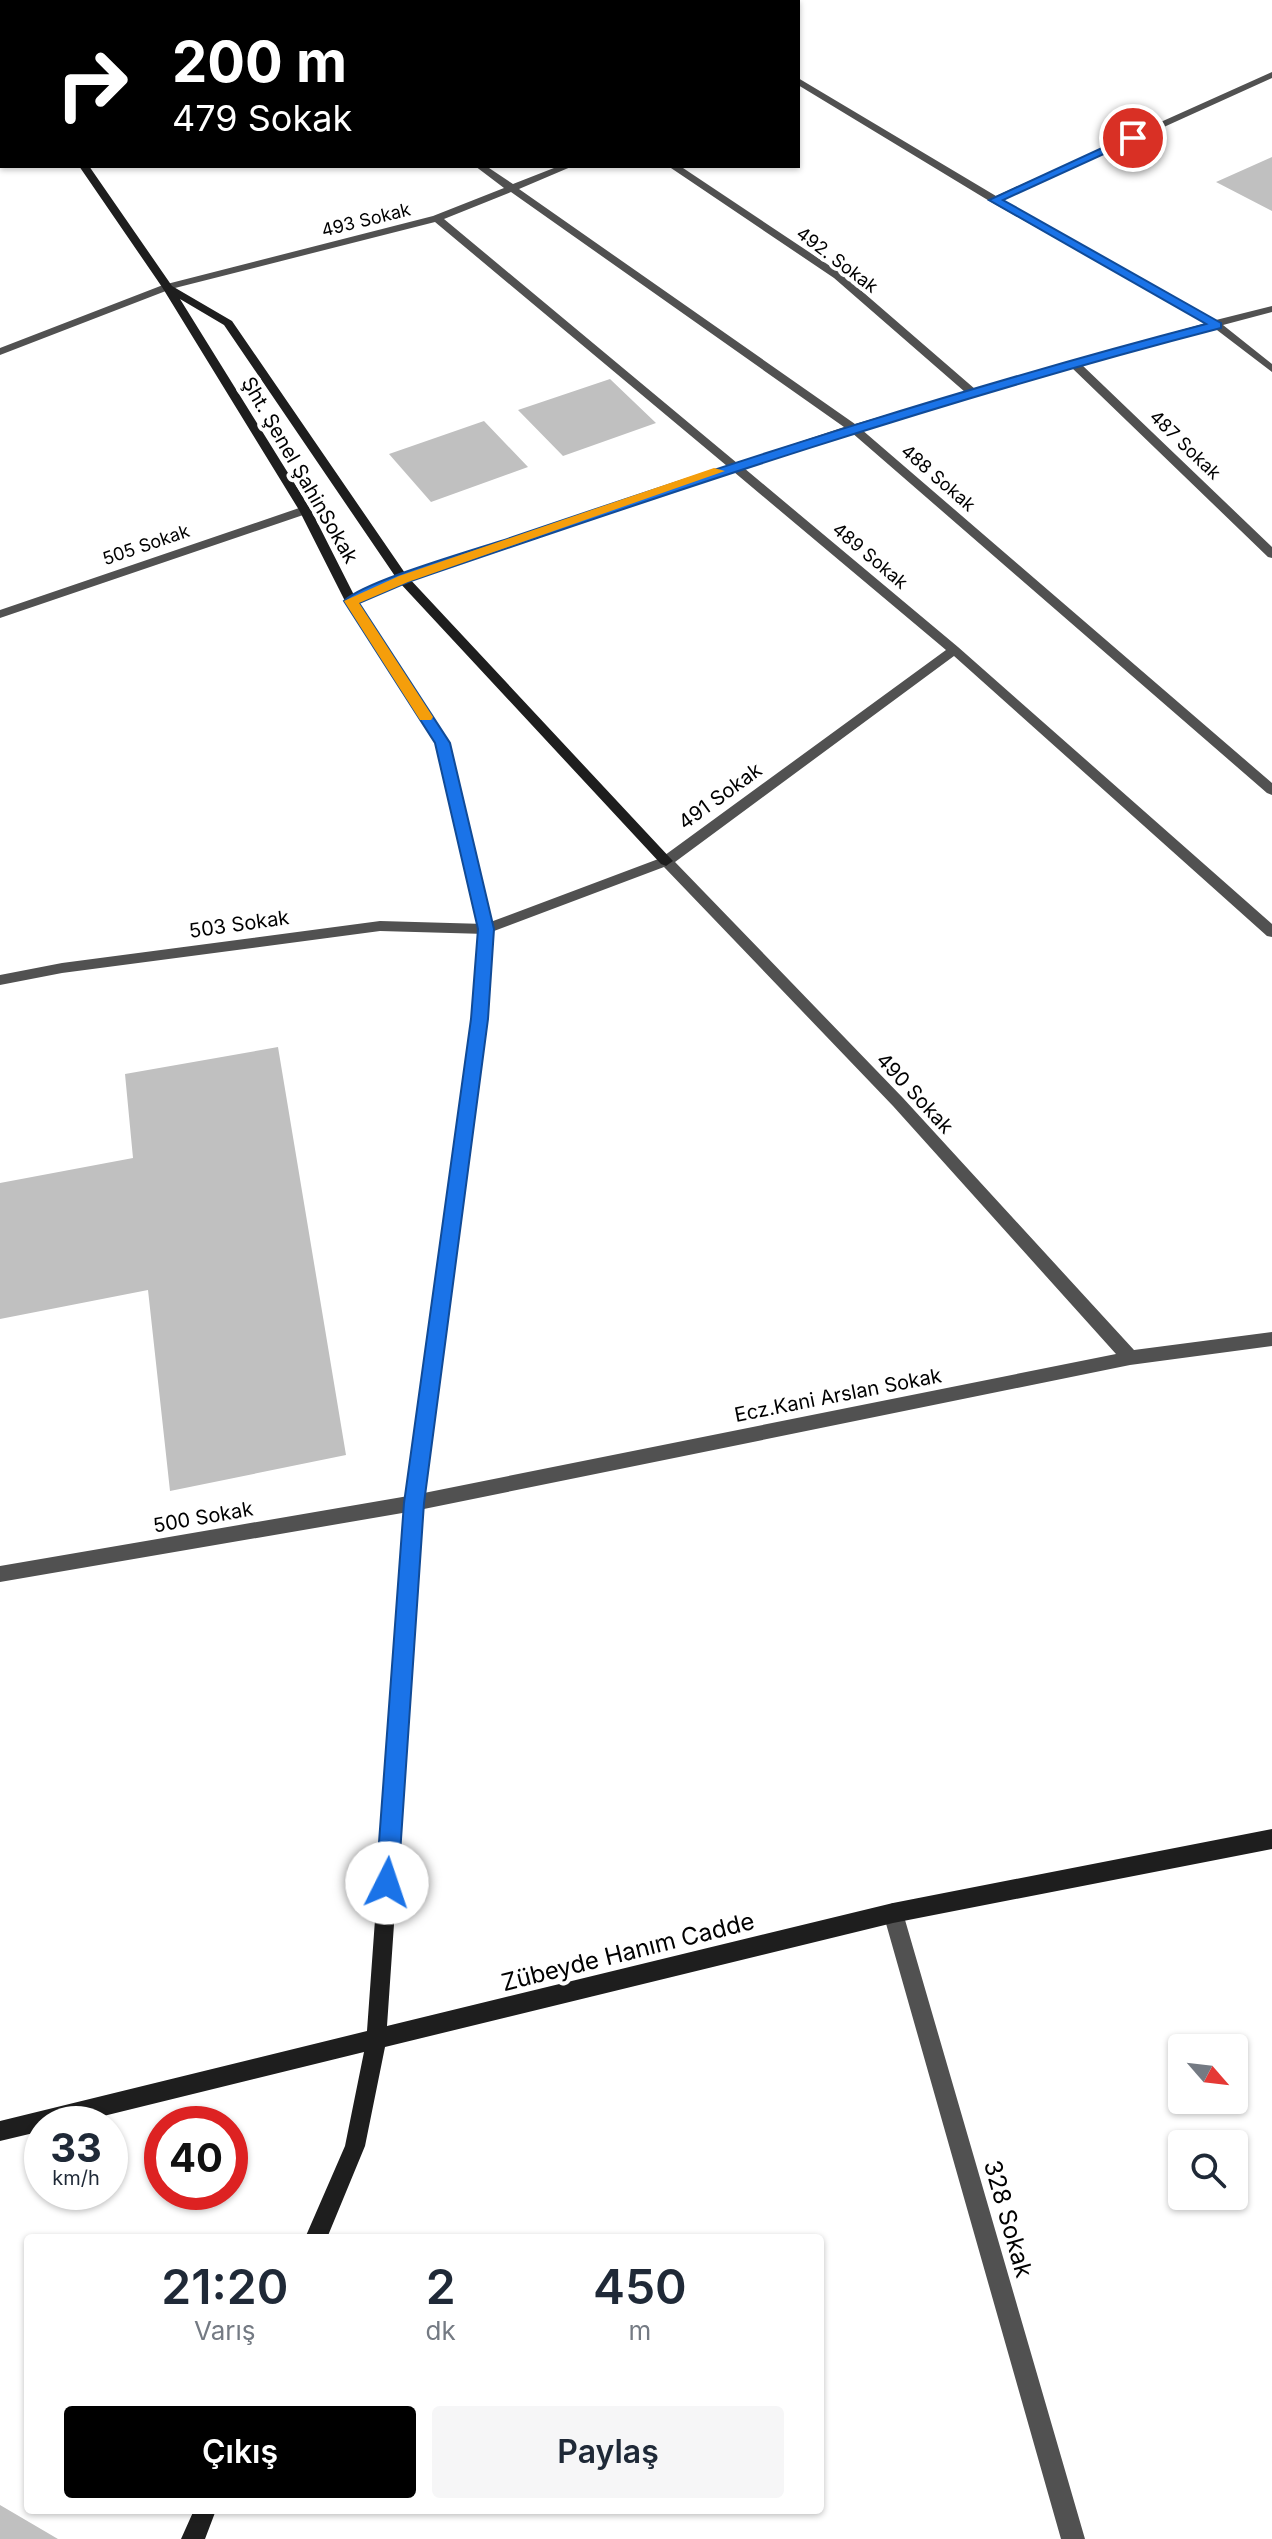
<!DOCTYPE html>
<html lang="tr">
<head>
<meta charset="utf-8">
<style>
	:root { --surface:#fff; --page:#f6f6f7; --text:#1f2937; --muted:#747a83; --accent:#000 }
	body { margin:0; font-family:Inter,sans-serif; background:var(--page); color:var(--text); height:100vh; display:flex; flex-direction:column; font-size:30px; white-space:nowrap }
	* { box-sizing:border-box; margin:0 }
	p { font-size:26px; color:var(--muted) }
	.icon { flex:none; width:44px; height:44px; fill:none; stroke:currentColor; stroke-width:2; stroke-linecap:round; stroke-linejoin:round }
	.map { position:relative; flex:1; overflow:hidden }
	.drawer { position:absolute; left:24px; top:2234px; width:800px; height:280px; display:flex; flex-direction:column; background:var(--surface); border-radius:8px; box-shadow:0 2px 6px #0004 }
	.drawer>* { flex:none }
	.top-card { position:absolute; left:0px; top:0px; width:800px; height:168px; box-shadow:0 2px 6px #0004; background:#000; color:#fff; overflow:hidden }
	.needle { width:52px; rotate:118deg }
	.buttons { position:absolute; left:1168px; top:2034px; display:grid; gap:16px }
	.buttons a { display:grid; place-items:center; width:80px; height:80px; border-radius:8px; background:var(--surface); box-shadow:0 2px 6px #0004; font-size:40px }
	.speed { position:absolute; left:24px; top:2106px; display:flex; gap:16px; font-size:40px; font-weight:700; text-align:center }
	.speed>* { display:grid; place-content:center; width:104px; height:104px; border-radius:50%; background:var(--surface); box-shadow:0 2px 6px #0004; line-height:1 }
	.speed small { font-size:20px; font-weight:400 }
	.speed .limit { border:12px solid #d22; background:#fff; color:#111 }
	.pin { position:absolute; display:grid; place-items:center; width:68px; height:68px; color:#fff; margin:-34px; border:4px solid #fff; border-radius:50%; box-shadow:0 2px 8px #0007 }
	.me { position:absolute; width:88px; margin:-44px; rotate:4deg; stroke-linejoin:round; filter:drop-shadow(0 0 6px #0008) }
	.turn { display:flex; align-items:center; gap:28px; height:168px; padding:0 40px; font-size:36px }
	.turn .icon { width:104px; height:104px; stroke-width:2.5 }
	.turn b { display:block; font-size:56px; line-height:68px }
	.eta { display:flex; justify-content:space-evenly; align-items:center; height:136px; text-align:center }
	.eta b { font-size:48px; font-weight:600; line-height:56px }
	.primary-button { display:flex; gap:16px; margin-top:auto; padding:16px 40px }
	.primary-button a { flex:1; height:92px; border-radius:8px; background:var(--accent); color:#fff; font-size:32px; font-weight:600; line-height:92px; text-align:center }
	.primary-button a+a { background:var(--page); color:var(--text) }
	.map>svg:first-child { display:block }
	.building { fill:#c0c0c0 }
	.lines { fill:none; stroke-linecap:round; stroke-linejoin:round }
	.street { fill:#515151; fill-rule:evenodd }
	.secondary { fill:#1e1e1e; fill-rule:evenodd }
	.route { fill:#1a73e8; stroke:#114b97; stroke-width:2 }
	.slow { fill:#f59e0b }
	.labels { text-anchor:middle; stroke-width:8; stroke-linejoin:round; paint-order:stroke }
	.far-street-label { font-size:18px; fill:#000; stroke:#fff }
	.street-label { font-size:20px; fill:#000; stroke:#fff }
	.near-street-label { font-size:24px; fill:#000; stroke:#fff }
</style>
</head>
<body>
<div class="map">
<svg width="1272" height="2539" viewBox="0 0 1272 2539">
	<rect width="100%" height="100%" fill="#fff"/>
	<path class="building" d="M1272,157V211L1216,182Z
		M610,379L656,423L563,456L518,410Z
		M484,421L528,467L431,502L389,454Z
		M278,1047L346,1455L170,1491L148,1290L0,1319V1183L133,1158L125,1074Z
		M0,2505L58,2539H0Z"/>
	<g class="lines">
		<path class="street" d="M307,0H316L317,2H308Z
			M441,0H450L451,2H442Z
			M659,0H668L669,2H660Z
			M1272,72V78L1003,200L1216,320L1272,306V312L1223,325L1272,364V372L1213,327L1081,364L1272,547V558L1268,557L1071,367L861,429L1272,783V795L1267,793L851,432L744,468L958,647L1272,924V937L1267,936L954,656L675,862L903,1098L1134,1350L1272,1332V1346L1130,1365L414,1511L0,1582V1566L414,1495L1116,1354L893,1106L664,867L486,934L380,931L62,973L0,985V975L62,963L380,921L485,924L661,858L946,650L734,472L407,582L355,604H347V598L399,576L727,466L435,222L171,289L0,355V348L163,285L433,216L504,188L475,166H486L513,184L559,166H573L519,189L855,424L965,392L834,278L668,166H680L842,274L975,389L1206,323L991,202L798,85V78L996,196ZM511,192L844,427L737,463L444,219Z
			M2,149V155L0,156V150Z
			M305,506L311,510L309,513L0,618V610Z
			M893,1903L900,1906L903,1913L1085,2539H1061L883,1913L886,1906Z"/>
		<path class="secondary" d="M0,42L2,43V51L0,50Z
			M79,166H89L172,286L232,321L407,576L673,861L666,866L661,864L399,582L224,325L180,299L311,510L357,601L449,743L493,929L486,1019L423,1503L387,2026L893,1903L1272,1829V1849L893,1923L385,2047L365,2146L327,2238H305L345,2146L364,2052L71,2124H42V2131L0,2141V2121L367,2031L405,1503L472,1019L479,929L436,743L345,601L299,510L162,287Z
			M194,2510H216L205,2539H181Z"/>
	</g>
	<path class="route" d="M1130,135L1139,138L1003,200L1221,323V328C946,399 677,490 408,582L359,603L450,743L494,929L488,1019L424,1503L398,1883L395,1891L387,1894L379,1891L376,1883L404,1503L471,1019L478,929L435,743L344,601C366,580 478,549 513,537C742,459 972,385 1206,324L989,200Z"/>
	<path class="slow" d="M714,468L725,471L408,582L359,603L433,717L431,720H420L344,601L399,576Z"/>
	<g class="labels">
		<g class="far-street-label">
			<text transform="translate(366 220) rotate(-14)" y="6">493 Sokak</text>
			<text transform="translate(837 260) rotate(37)" y="6">492. Sokak</text>
			<text transform="translate(1185 445) rotate(44)" y="6">487 Sokak</text>
			<text transform="translate(938 478) rotate(41)" y="6">488 Sokak</text>
			<text transform="translate(146 545) rotate(-19)" y="6">505 Sokak</text>
			<text transform="translate(870 556) rotate(40)" y="6">489 Sokak</text>
		</g>
		<g class="street-label">
			<text transform="translate(300 470) rotate(60)" y="7">Şht. Şenel ŞahinSokak</text>
			<text transform="translate(720 796) rotate(-36)" y="7">491 Sokak</text>
			<text transform="translate(239 924) rotate(-8)" y="7">503 Sokak</text>
			<text transform="translate(915 1093) rotate(47)" y="7">490 Sokak</text>
			<text transform="translate(838 1395) rotate(-11)" y="7">Ecz.Kani Arslan Sokak</text>
			<text transform="translate(203 1517) rotate(-10)" y="7">500 Sokak</text>
		</g>
		<g class="near-street-label">
			<text transform="translate(628 1952) rotate(-14)" y="8">Zübeyde Hanım Cadde</text>
			<text transform="translate(1008 2219) rotate(74)" y="8">328 Sokak</text>
		</g>
	</g>
</svg>
<div class="buttons">
<a><svg class="needle" viewBox="-14 -14 28 28"><path d="M0-13l5 13h-10z" fill="#e53935"/><path d="M0 13l5-13h-10z" fill="#747a83"/></svg></a>
<a><svg class="icon" aria-label="search" viewBox="0 0 24 24"><circle cx="10" cy="10" r="6"/><path d="M15 15l6 6"/></svg></a>
</div>
<div class="speed"><div>33<small>km/h</small></div><div class="limit">40</div></div>
<div class="pin" style="left:1133px;top:138px;background:#d93025"><svg class="icon" aria-label="arrive" viewBox="0 0 24 24"><path d="M6 21V4h12l-3 4 3 4H6"/></svg></div>
<svg class="me" style="left:387px;top:1883px" viewBox="-20 -20 40 40"><circle r="19" fill="#fff"/><path d="M0-13L10 11 0 6-10 11z" fill="#1a73e8"/></svg>
<div class="top-card">
<div class="turn"><svg class="icon" aria-label="right" viewBox="0 0 24 24"><path d="M7 20v-9h11M14 6l5 5-5 5"/></svg><div><b>200 m</b>479 Sokak</div></div>
</div>
<section class="drawer">
<div class="eta">
<div><b>21:20</b><p>Varış</p></div>
<div><b>2</b><p>dk</p></div>
<div><b>450</b><p>m</p></div>
</div>
<div class="primary-button"><a>Çıkış</a><a>Paylaş</a></div>
</section>
</div>
</body>
</html>
